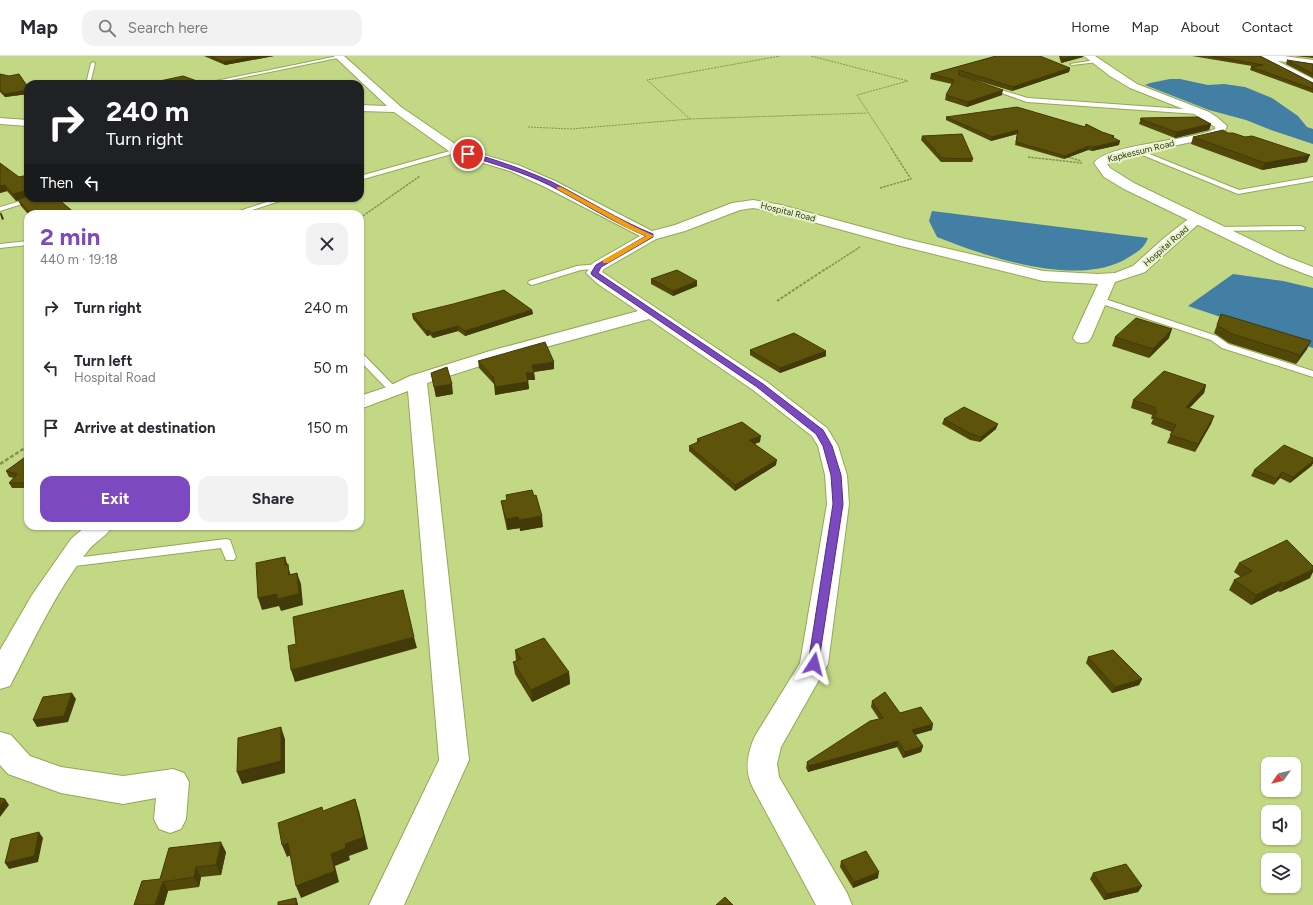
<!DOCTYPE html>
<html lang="en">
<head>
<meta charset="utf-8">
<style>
	:root { --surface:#fff; --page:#f2f2f3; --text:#2b2b33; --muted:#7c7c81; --line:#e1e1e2; --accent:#7c49c1 }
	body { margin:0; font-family:Figtree,sans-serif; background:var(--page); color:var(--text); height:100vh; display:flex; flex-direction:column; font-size:15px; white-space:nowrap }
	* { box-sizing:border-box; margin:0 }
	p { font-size:13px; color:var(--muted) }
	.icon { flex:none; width:22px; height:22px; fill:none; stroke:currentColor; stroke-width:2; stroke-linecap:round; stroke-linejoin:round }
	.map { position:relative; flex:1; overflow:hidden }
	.sheet { position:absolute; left:24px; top:154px; width:340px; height:320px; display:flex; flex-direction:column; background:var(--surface); border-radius:12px; box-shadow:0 1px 3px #0004 }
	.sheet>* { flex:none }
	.banner { position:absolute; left:24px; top:24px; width:340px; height:122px; border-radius:12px; box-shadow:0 1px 3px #0004; background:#202124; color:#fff; overflow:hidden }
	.needle { width:26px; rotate:236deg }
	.buttons { position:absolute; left:1261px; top:701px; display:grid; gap:8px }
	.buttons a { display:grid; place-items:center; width:40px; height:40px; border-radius:8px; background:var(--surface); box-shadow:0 1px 3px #0004; font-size:20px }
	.pin { position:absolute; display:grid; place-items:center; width:34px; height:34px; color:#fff; margin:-17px; border:2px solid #fff; border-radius:50%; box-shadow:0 1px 4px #0007 }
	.me { position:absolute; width:44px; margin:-22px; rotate:9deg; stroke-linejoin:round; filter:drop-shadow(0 0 3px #0008) }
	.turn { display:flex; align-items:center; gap:14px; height:84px; padding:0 16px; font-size:18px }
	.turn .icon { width:52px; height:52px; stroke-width:2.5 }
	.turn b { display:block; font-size:28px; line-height:34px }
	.then { display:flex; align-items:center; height:38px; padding:0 16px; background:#0003; gap:8px; font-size:15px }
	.round { display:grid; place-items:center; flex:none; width:42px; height:42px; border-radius:12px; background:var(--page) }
	.summary { display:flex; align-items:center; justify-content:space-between; height:68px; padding:0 16px }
	h1 { font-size:24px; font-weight:700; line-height:30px; color:var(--accent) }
	.action { display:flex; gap:8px; margin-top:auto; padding:8px 16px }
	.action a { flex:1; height:46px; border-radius:12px; background:var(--accent); color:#fff; font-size:16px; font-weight:700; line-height:46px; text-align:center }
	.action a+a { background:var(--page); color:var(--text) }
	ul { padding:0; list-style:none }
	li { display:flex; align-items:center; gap:12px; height:60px; padding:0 16px }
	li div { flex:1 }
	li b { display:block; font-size:15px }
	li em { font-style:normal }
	header { display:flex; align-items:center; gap:24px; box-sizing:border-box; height:56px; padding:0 20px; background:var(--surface); border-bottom:1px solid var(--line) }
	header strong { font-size:19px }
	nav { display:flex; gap:22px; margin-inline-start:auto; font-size:14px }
	.search { width:280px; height:36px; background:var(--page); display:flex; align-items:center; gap:10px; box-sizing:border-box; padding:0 14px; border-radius:12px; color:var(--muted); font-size:15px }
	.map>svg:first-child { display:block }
	.water { fill:#437ea5 }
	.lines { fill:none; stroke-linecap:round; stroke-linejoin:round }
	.lane-casing { stroke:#95a756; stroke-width:2 }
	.street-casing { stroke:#95a756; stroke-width:2 }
	.secondary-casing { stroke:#95a756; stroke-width:2 }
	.path-far3 { stroke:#839354; stroke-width:1; stroke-dasharray:2 1; stroke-linecap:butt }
	.path-far2 { stroke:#839354; stroke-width:1.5; stroke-dasharray:2.5 1; stroke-linecap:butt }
	.path-far1 { stroke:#839354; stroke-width:2; stroke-dasharray:3 1.5; stroke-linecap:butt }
	.path { stroke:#839354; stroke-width:2.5; stroke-dasharray:4 2; stroke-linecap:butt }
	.lane { fill:#fff; fill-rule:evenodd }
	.street { fill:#fff; fill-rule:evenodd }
	.secondary { fill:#fff; fill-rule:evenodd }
	.wall { fill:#514709 }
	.shaded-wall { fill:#423a08 }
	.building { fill:#5e530b; stroke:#423a08 }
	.route { fill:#7c49c1; stroke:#512f7d }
	.slow { fill:#f59e0b }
	.labels { text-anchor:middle; stroke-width:4; stroke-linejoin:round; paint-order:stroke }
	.far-street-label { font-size:9px; fill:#2d3512; stroke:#e8f3cb }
</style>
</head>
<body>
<header>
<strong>Map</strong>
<div class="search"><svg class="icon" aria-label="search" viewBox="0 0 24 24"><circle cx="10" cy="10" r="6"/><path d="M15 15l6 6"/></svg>Search here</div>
<nav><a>Home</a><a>Map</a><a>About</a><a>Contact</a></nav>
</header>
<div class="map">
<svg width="1313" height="849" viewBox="0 0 1313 849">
	<rect width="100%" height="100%" fill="#c3d885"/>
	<path class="water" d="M1170,23H1180L1208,29L1224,28L1245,31L1272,42L1298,60L1307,71L1313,73V88L1271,74L1246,64L1209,54L1145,29L1150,27Z
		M932,155L1148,182C1144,192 1139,195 1129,201C1081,233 987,201 937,181L929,165Z
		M1233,218L1283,225L1313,232V292L1188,250Z"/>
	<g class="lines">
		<g class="lane-casing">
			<path id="lane" d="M338,0L342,1L211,28H201Z
				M1096,4L1098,6L1072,9L1070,8Z
				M93,6L95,7L90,28H86L91,7Z
				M987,30L1028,42L1197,54L1200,56L1197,58L1027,46L987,32Z
				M457,93L459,94V96L360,124V120Z
				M1137,93L1239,134L1313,121V125L1238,138L1135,96L1134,95Z
				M31,142H41L0,155V151Z
				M279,142H289L240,158H230Z
				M1301,170L1305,172L1304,174L1218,175L1214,173L1218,171Z
				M28,185V189L0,192V188Z
				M598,208L602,210L601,212L581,214L532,229L528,227L529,225L577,210Z
				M1096,242H1102L1217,280L1228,288L1313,315V321L1222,292L1211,284L1096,246L1095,244Z
				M360,297L363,298L397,333L399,335L397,337H391L360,305Z
				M226,483L230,484L236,501L234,504H226L221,492L67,511L63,510L61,507L63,504L67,503Z"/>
		</g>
		<g class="street-casing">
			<path id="street" d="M334,0H344L401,51L461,92L518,109L555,125L652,175L675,169L732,147L753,144L781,149L906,183L1043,215L1098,218L1115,217L1133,210L1164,182L1192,160L1197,159L1202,160L1204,163L1145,216L1115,226L1091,282L1088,286L1082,287L1076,286L1073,282L1098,228L1043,225L897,189L780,157L753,152L740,154L685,175L656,183L604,213L602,216L767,326L827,372L838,390L847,419L849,448L828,608L781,691L777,708L779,721L847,837L852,849H816L753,732C744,715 747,698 755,680L800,607L827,448L825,419L818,390L812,380L753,334L649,263L502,303L427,327L469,704L404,849H369L439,704L408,335L360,353V340L387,331L410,320L490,295L638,255L598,228L586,217L593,207L640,180L545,131L510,115L453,98L394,56L360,55V49L387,50Z
				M1256,0H1268L1313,23V30Z
				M0,62L28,64V70L0,68Z
				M86,470H113C106,481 94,486 87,496C55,537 34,584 10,630L0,633V594L32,539L71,483Z
				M0,676L11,679L30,700L61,711L123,720L173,713L184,717L189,726L186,763L181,773L170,777L159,773L154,763L156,742L123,748L61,737L8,718L0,709Z"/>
		</g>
		<g class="secondary-casing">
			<path id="secondary" d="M1084,0H1095L1137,28L1209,56L1218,62L1227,70L1224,77L1216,81L1134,98L1107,108L1110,112L1134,127L1287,201L1313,211V221L1277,207L1124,133L1104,121L1094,107C1107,88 1191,85 1215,73V71L1191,56L1130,32L1110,20Z
				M1260,0H1284L1313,4V10L1265,3Z"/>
		</g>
		<path class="path-far3" d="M811,0L908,25
			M690,63L647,24L780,0
			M528,71L571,73L690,63L867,57
			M892,93L857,39L908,25"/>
		<path class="path-far2" d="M1028,101L1082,107
			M1068,101L1081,105
			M880,132L911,123L891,92
			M360,162L420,120
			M826,213L860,191"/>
		<path class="path-far1" d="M777,245L827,212"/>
		<path class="path" d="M0,408L28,390"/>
		<use href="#lane" class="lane"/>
		<use href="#street" class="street"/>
		<use href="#secondary" class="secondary"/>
	</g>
	<path class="wall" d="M204,0H274L225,9Z
		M996,0L1070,12L1069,16L1012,35L961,20L1002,39L967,51L945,44L946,39L952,28L930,23L931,18Z
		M1059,0H1083V1L1061,7Z
		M1192,0H1260L1313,27V37L1250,14L1251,11L1252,10Z
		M1295,0H1313V2Z
		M1287,4L1313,8V22L1286,8Z
		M0,18L28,31V38L5,41L0,36Z
		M946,61L1085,71L1086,68L1102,76L1114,80V82L1119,89L1092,95L1088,94L1064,103L1015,89L1017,78L991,85L946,64Z
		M1141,62L1211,68L1209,74L1175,82L1139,68Z
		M24,69L28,70V77L26,75Z
		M1228,77L1307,106L1262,114L1191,88L1193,81Z
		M922,80L973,103L972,106H941L921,84Z
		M0,107L28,142L76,158H28L21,150L18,144L16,145L7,135L0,137Z
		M651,223L697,230L673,240L651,228Z
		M532,254L533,258L465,280L458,275L433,282L430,279L427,280L413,263L412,258Z
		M1221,258L1307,293L1296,308L1229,287L1214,277Z
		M1115,281L1169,282L1149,302L1112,290Z
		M750,294L826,295V300L780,317L750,299Z
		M478,305L554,313L534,316L535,324H528L529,333L495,339L494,328L479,312Z
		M431,317L453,338L436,341Z
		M1206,329L1204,337L1189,352L1214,360L1211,368L1195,396L1167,387L1172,376L1151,368L1153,363H1151L1152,359L1131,352L1133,344Z
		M944,363L996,373L980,386L970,384L942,368Z
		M697,383L760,386L754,388L776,409L735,435L689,395V390L697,387Z
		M28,399V432H12L9,427L14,422L9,421L6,415Z
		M1313,409L1290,427L1280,422L1274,429L1251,420L1254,414Z
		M506,439L543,471L520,475V472L507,474L503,456L501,445L507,444Z
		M1239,507L1310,522L1280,536L1278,535L1251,549L1229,534L1234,524L1241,521L1234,516Z
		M515,594L569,616L570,628L532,646L515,618L513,606L516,605Z
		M1088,601L1142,623L1139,629L1112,637L1086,607Z
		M872,645L900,657L932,674L915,679L923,690L921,696L903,702L897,691L808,716L806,712L807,706L879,663L871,651Z
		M226,796L221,819L201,821L199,831L168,835L164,849H134L160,823Z
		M841,805L878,822L853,832L840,811Z
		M1093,817L1142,830L1138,836L1104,844L1090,823Z"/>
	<path class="shaded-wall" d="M257,0H274L225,9L224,6Z
		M1075,0H1083V1L1061,7L1062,3Z
		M1070,12L1069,16L1012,35L1013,31Z
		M28,34V38L5,41L4,38Z
		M1003,34L1002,39L967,51L968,46Z
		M1211,68L1209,74L1175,82L1176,76Z
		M1018,74L1017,78L991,85L992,81Z
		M1120,85L1119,89L1092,95L1093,91Z
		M1089,90L1088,94L1064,103L1065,100Z
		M1310,99L1307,106L1262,114L1265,107Z
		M5,129L7,135L0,137V130Z
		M28,134V141L16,145L13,138Z
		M1,156L4,163L2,164L0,158Z
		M697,225V230L673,240V235Z
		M532,254L533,258L465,280V275Z
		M458,270V275L433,282L432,277Z
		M1172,273L1169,282L1149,302L1153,293Z
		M429,274L430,279L427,280L426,275Z
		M1311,285L1307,293L1296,308L1300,299Z
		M826,295V300L780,317V312Z
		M554,306V313L533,316L532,309Z
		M526,317H534L535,324H527Z
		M528,326L529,333L495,339V331Z
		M452,328L453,338L436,341L434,331Z
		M1206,329L1204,337L1183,359L1186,351Z
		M1214,360L1211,368L1195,396L1198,388Z
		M998,368L996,373L980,386L981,381Z
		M761,380L760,386L749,390V384Z
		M777,404L776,409L735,435V429Z
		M1313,405V408L1290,427L1293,421Z
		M1282,416L1280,422L1274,429L1277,423Z
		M542,460L543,471L520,475L519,464Z
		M518,461L520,472L507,474L506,463Z
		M285,501L291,520L293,530L285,509Z
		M1313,513V516L1310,522L1280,536L1285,527Z
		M297,517L301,528L303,549L281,555L279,550L262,554L258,542Z
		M1283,526L1278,535L1251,549L1256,539Z
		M414,581L417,592L295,626L291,614Z
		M569,616L570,628L532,646L531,634Z
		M1142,623L1139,629L1112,637L1115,631Z
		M72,637L76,643L68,666L37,671L33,664Z
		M933,668L932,674L910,680L912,674Z
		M281,671L285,683V717L242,728L237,716Z
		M898,685L897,691L808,716L809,710Z
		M923,690L921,696L903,702L905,696Z
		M5,743L9,749L0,761V750Z
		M355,743L359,755L368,793L349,800L350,804L335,810L339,826L301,842L296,830L331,798L345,788Z
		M39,776L43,782L38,806L9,813L5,807Z
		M221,786L226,796L221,819L216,809Z
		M288,787L293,798L287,801L282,789Z
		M196,811L201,821L199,831L194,821Z
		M879,816L878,822L853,832L854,826Z
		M163,826L168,835L164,849H155Z
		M1142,830L1138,836L1104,844L1107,838Z
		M296,842L298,848V849H296Z"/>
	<path class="building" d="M210,0H257L224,6Z
		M996,0H1040L1070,12L1013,31L959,14V19L1003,34L968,46L946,39L954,24L931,18Z
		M1061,0H1075L1062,3Z
		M1212,0H1260L1313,27V33L1251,11L1263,9Z
		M1287,4L1313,8V18Z
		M0,18L9,20L19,18L28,31V34L4,38L0,34Z
		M183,20L197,25L198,28H146Z
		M1017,51L1085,71L1086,68L1102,76L1114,80L1112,81L1120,85L1093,91L1089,90L1065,100L1016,86L1018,74L992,81L946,61Z
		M1198,61L1211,68L1176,76L1140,63L1141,62Z
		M24,69L28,70V73Z
		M1223,74L1228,77H1233L1245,81L1252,80L1310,99L1265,107L1193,81Z
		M962,78L973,103L942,102L922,80Z
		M0,107L19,121L28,119V134L13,138L5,129L0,130Z
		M28,140V142H57L76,158H31L18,144Z
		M677,214L697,225L673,235L651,223Z
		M504,234L532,254L465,275L458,270L432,277L429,274L426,275L412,258L453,248Z
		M1221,258L1311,285L1300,299L1232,278L1217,269Z
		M1136,262L1172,273L1153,293L1115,281Z
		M794,277L826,295L780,312L750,294Z
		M545,286L554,306L532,309L534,317H526L528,326L495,331L493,321L478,305Z
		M447,311L452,328L434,331L431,317Z
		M1164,315L1206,329L1186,351L1214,360L1198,388L1170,379L1176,369L1154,361L1157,356L1154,355L1156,352L1133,344Z
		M964,351L998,368L981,381L971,378L944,363Z
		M742,366L761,380L749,384L777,404L735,429L689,390L700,385L697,383Z
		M1284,389L1313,402V405L1293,421L1282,416L1277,423L1254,414Z
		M28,399V427H9L17,418L6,415Z
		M532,434L534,440L536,439L542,460L519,464L518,461L506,463L501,445L507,444L506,439Z
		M1287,484L1313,510V513L1285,527L1283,526L1256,539L1234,524L1252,515L1239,507Z
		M285,501V509L288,508L289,519L297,517L299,538L277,543V538L258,542L256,507Z
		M403,534L414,581L291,614L288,590L296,588L293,561Z
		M544,582L569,616L531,634L513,606L521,603L515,594Z
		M1113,594L1142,623L1115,631L1088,601Z
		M885,636L900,657L921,651L933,668L912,674L923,690L905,696L898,685L809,710L807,706L870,665L883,662L872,645Z
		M72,637L64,660L33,664L43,641Z
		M281,671V705L237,716L238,682Z
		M0,742L5,743L0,750Z
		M355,743L364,781L345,788L346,792L331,798L335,815L296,830L288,787L282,789L278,767L322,751L323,755Z
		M39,776L34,800L5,807L11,783Z
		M221,786L216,809L196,811L194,821L163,826L155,849H134L142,825L160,823L169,792Z
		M866,795L879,816L854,826L841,805Z
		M1126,808L1142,830L1107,838L1093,817Z
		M725,841L733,849H716Z
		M296,842V849H278V846Z"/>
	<path class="route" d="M468,96C497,104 525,114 552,126C586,143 618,164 653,178V181L601,211L598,217L763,328L823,374L832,390L841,419L843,448L818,611L814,612L810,611L808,608L833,448L831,419L823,390L816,378L757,331L592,219L591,217L596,209L646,180C612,166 582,146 549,129C523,116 494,108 466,99V97Z"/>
	<path class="slow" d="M557,131H561L633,170L654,180L608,207H603V204L646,180L629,173L557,133Z"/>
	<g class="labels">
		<g class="far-street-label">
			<text transform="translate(1141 95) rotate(-14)" y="3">Kapkessum Road</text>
			<text transform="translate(788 156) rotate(14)" y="3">Hospital Road</text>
			<text transform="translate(1166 190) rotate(-41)" y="3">Hospital Road</text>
		</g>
	</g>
</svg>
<div class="buttons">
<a><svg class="needle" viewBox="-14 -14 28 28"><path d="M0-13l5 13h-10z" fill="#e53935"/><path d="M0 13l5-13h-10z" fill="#7c7c81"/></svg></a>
<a><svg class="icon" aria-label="sound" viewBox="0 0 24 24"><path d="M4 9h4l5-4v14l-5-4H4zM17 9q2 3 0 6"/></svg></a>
<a><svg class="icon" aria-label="layers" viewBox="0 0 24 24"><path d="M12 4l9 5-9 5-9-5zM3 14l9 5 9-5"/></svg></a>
</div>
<div class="pin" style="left:468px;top:98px;background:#d93025"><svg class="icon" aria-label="arrive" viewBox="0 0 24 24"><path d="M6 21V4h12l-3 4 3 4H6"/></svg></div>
<svg class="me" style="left:814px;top:608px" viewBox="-20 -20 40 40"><path d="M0-17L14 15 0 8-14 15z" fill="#7c49c1" stroke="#fff" stroke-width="4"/></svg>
<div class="banner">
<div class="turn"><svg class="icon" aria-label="right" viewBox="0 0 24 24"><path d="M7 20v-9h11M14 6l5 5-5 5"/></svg><div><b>240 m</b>Turn right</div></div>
<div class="then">Then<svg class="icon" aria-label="left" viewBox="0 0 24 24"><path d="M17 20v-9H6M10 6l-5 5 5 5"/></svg></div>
</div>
<section class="sheet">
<div class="summary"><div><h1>2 min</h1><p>440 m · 19:18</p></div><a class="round"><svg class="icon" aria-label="close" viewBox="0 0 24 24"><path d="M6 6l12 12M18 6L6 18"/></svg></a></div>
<ul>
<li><svg class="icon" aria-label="right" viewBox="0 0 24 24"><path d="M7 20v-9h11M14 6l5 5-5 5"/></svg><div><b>Turn right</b></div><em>240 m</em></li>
<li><svg class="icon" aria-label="left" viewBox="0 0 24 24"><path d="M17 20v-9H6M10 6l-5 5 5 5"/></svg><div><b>Turn left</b><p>Hospital Road</p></div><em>50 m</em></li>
<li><svg class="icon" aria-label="arrive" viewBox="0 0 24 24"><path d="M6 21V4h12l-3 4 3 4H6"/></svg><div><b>Arrive at destination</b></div><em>150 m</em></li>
</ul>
<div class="action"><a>Exit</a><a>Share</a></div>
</section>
</div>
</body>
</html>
